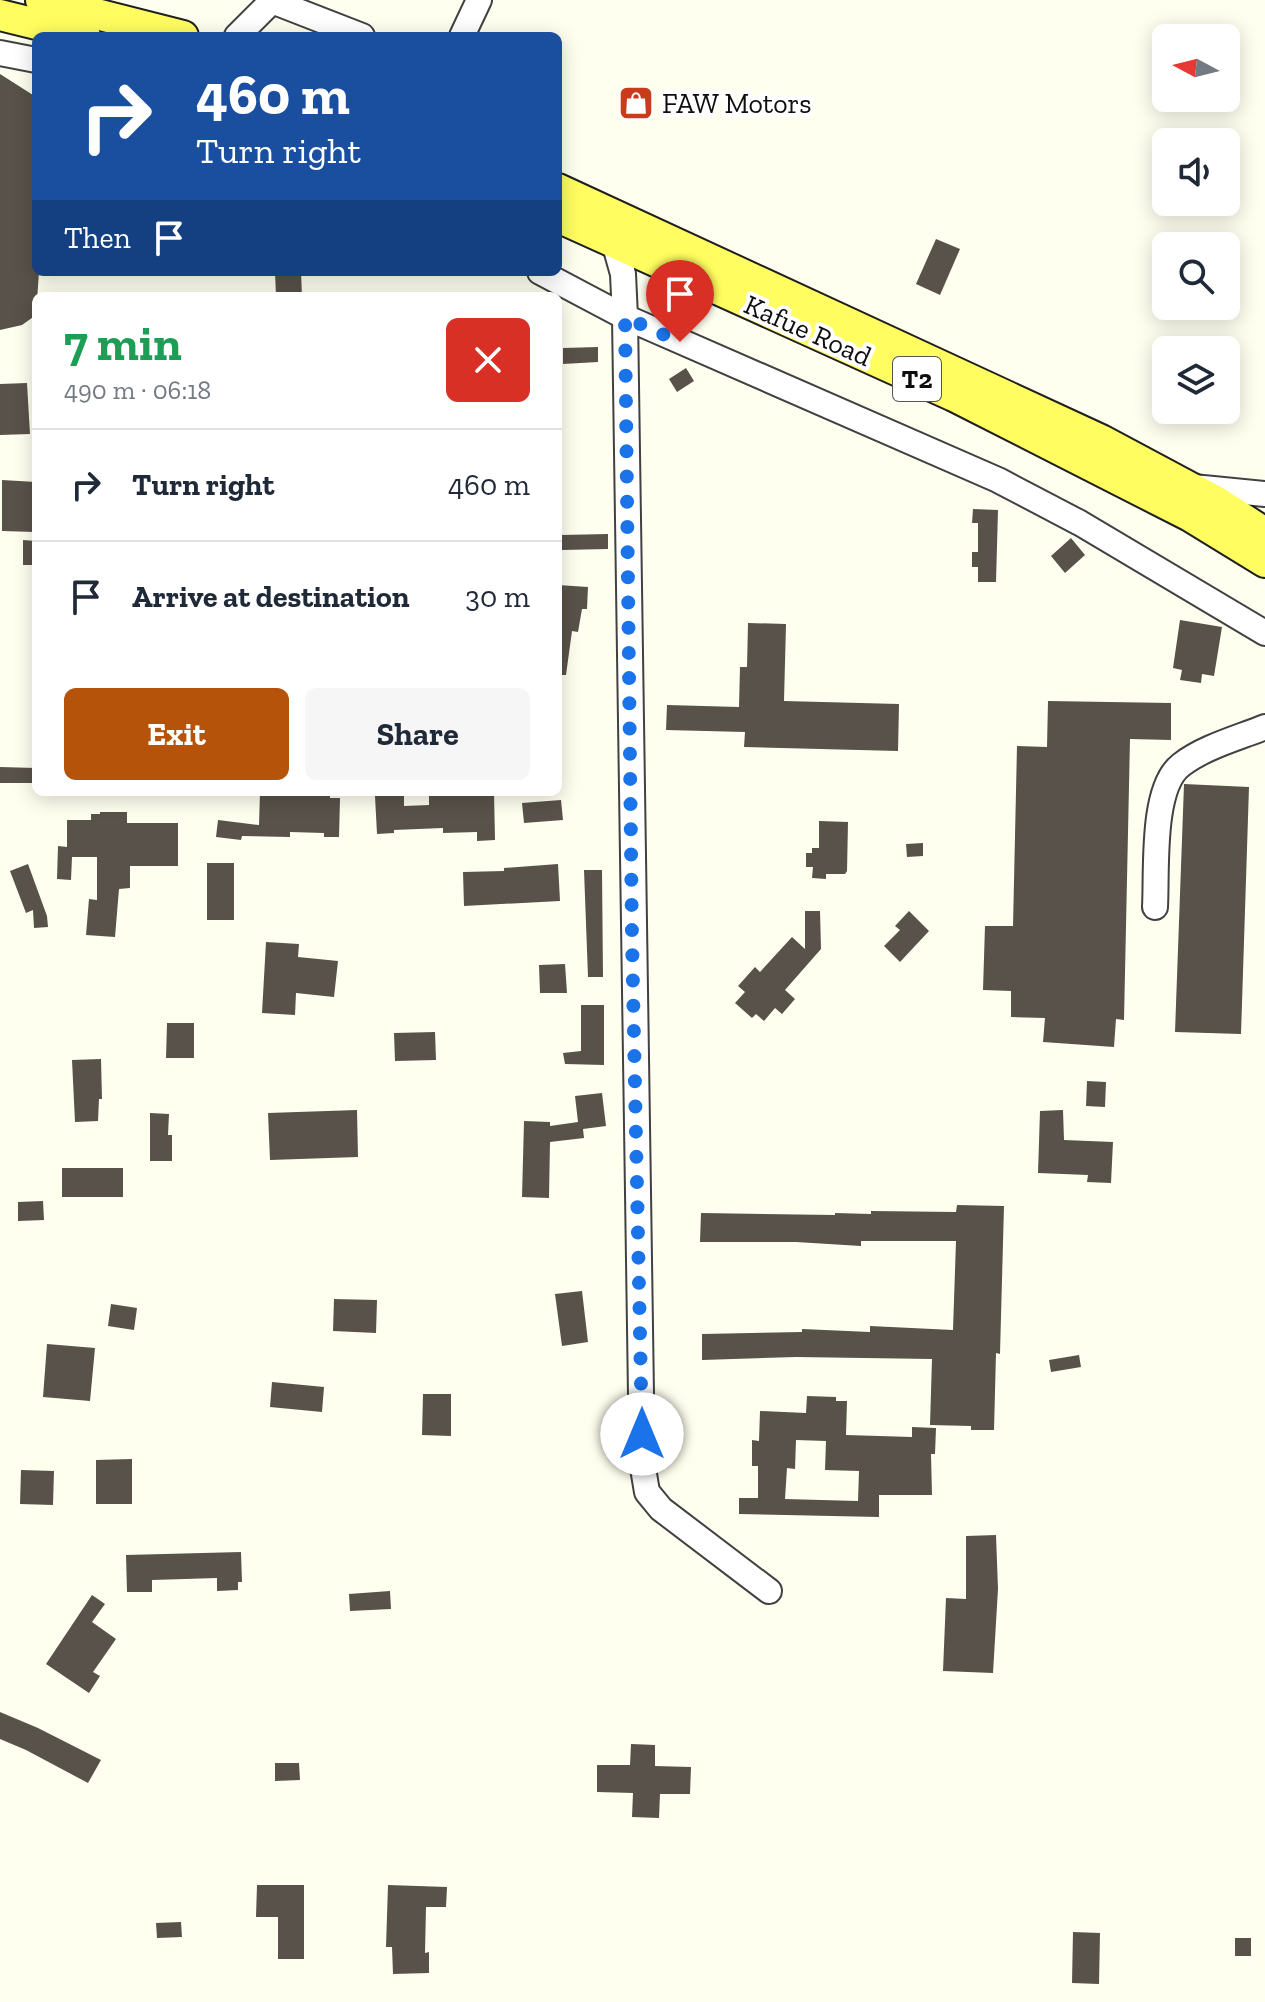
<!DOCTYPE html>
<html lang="en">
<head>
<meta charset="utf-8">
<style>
	:root { --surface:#fff; --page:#f6f6f7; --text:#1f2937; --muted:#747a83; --line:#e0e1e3; --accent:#b45309 }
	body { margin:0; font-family:"Zilla Slab",serif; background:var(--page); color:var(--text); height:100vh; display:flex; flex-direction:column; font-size:30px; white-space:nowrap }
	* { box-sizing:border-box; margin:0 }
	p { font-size:26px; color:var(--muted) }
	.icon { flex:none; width:44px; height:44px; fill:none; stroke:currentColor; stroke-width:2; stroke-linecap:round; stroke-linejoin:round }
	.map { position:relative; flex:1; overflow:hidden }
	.drawer { position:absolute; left:32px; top:292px; width:530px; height:504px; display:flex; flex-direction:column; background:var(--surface); border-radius:12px; box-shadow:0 4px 20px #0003 }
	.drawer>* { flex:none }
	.top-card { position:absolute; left:32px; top:32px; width:530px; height:244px; border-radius:12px; box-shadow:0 4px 20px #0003; background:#1a4fa0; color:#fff; overflow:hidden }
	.needle { width:52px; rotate:277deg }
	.buttons { position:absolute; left:1152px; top:24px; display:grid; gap:16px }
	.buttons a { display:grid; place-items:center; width:88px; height:88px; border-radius:12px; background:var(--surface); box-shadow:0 4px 20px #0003; font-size:40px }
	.pin { position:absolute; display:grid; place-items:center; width:68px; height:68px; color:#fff; margin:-82px -34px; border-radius:50% 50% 50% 0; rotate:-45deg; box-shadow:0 0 8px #0007 }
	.pin .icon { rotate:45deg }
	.me { position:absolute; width:88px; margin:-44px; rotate:0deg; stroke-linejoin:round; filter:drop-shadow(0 0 6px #0008) }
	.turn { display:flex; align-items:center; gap:28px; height:168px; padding:0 32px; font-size:36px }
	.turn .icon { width:104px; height:104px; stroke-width:2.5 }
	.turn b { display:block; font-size:56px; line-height:68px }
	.then { display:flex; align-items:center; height:76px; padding:0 32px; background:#0003; gap:16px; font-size:30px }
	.round { display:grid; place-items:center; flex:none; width:84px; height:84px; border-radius:12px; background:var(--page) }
	.headline { display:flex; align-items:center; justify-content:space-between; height:136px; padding:0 32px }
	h1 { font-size:48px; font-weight:800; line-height:60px; color:#1e9e55 }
	.action { display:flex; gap:16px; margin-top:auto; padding:16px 32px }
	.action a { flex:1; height:92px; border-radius:12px; background:var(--accent); color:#fff; font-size:32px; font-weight:800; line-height:92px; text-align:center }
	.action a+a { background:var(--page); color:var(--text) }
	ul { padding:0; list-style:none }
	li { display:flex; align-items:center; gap:24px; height:112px; padding:0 32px; border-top:2px solid var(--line) }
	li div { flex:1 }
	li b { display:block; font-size:30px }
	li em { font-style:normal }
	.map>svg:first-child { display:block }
	.building { fill:#58524a; fill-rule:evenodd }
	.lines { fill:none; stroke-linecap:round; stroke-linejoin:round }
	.minor-casing { stroke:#414141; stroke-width:28 }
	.major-casing { stroke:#1f1f1f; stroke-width:34 }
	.minor { stroke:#fff; stroke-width:24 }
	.major { stroke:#fffd5f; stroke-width:30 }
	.route { stroke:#1a73e8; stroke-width:14; stroke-dasharray:0 25.2 }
	.labels { text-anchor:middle; stroke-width:8; stroke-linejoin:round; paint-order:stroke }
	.shield { fill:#fff; stroke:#565656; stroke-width:2 }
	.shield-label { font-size:26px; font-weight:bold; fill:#0e0e0e }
	.poi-label { font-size:28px; fill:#0e0e0e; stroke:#fff; text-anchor:start }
	.street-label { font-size:28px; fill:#0e0e0e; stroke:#fff }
</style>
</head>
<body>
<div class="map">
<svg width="1265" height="2002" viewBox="0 0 1265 2002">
	<rect width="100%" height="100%" fill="#feffef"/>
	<path class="building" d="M0,74L33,95L36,272H39L36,315L22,325L0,330Z
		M936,239L960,249L940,295L916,284Z
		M275,272H301L302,296H276Z
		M598,347V362L563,364V348Z
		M686,368L694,381L677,392L669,379Z
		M27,383L30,434L0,435V384Z
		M2,480L36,482L35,532L2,531Z
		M973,509L998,510L996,582H978V567H972V552H978V523H972Z
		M608,534V549L562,550L561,535Z
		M1071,538L1085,555L1065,573L1051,556Z
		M23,540L36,541V565H23Z
		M558,585L588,587L587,609H582L578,632L572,631L566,675H558Z
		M1180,620L1222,627L1214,676L1202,674L1201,683L1180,680L1182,670L1173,668Z
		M748,623L786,624L784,701L899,704L898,751L744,747L745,732L666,730L667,705L739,707L740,667H747Z
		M1048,701L1171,703V740L1130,739L1124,1020L1116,1019L1114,1047L1043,1042L1045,1018L1011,1017V991L983,990L985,926H1013L1017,746L1047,747Z
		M0,767L36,768V783H0Z
		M1184,784L1249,787L1241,1034L1175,1032Z
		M260,792H330V798H340L339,837H324V833L290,832V837L242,836L241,840L216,837L218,820L259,825Z
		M386,792H404V806L429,805V794L494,792L495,840L477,841V832L443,833V828L394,830V833L377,834L375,796H386Z
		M561,800L563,820L524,823L522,803Z
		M100,812H127V823H178V866H130V888L119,889L115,937L86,935L89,899L97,900V857H72L71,880L57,879L58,846L67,847V820H91V814H100Z
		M819,821L848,822L847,871L845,874H826V879L812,878L813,867H806V853H812V848H819Z
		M923,843V856L907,857L906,844Z
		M207,863H234V920H207Z
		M28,864L47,916L48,927L34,928L33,910L26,913L10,871Z
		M558,864L560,901L464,906L463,872L504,871V868Z
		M584,870H602L603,977H588Z
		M805,911H820L821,949L785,990L795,999L782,1014L775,1008L764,1021L756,1014L752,1018L735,1003L745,992L738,986L755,967L760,972L792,937L805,949Z
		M909,911L929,931L900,962L884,946L900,930L895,926Z
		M266,942L299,944L298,957L338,961L334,997L296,993L295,1015L262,1013Z
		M565,964L567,993H540L539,965Z
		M581,1005H604V1065L565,1064L563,1053L581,1051Z
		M167,1023H194V1058H166Z
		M435,1032L436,1060L395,1061L394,1033Z
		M101,1059L102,1099H99L98,1121L75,1122L72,1060Z
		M1087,1081L1106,1082L1105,1107L1086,1106Z
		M602,1093L606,1126L583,1129L584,1138L550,1142L549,1198L522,1197L524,1121L550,1122V1126L578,1122L575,1096Z
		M357,1110L358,1157L270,1160L268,1113Z
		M1063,1110L1064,1140L1113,1142L1111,1183L1087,1182L1088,1175L1038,1173L1040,1111Z
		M150,1113L169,1114L168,1135H172V1161H150Z
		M62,1168H123V1197H62Z
		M43,1201L44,1220L18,1221V1202Z
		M957,1205L1004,1206L1000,1354L996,1353L994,1430H971V1426L930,1425L932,1359L796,1357L702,1360V1334L802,1332V1329L870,1332V1326L953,1330L956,1241H861V1246L796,1242H700L701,1213L835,1215V1213L871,1214V1211L956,1212Z
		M582,1291L588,1342L562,1346L555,1294Z
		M334,1299L377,1300L376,1333L333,1331Z
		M111,1304L137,1308L134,1330L108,1326Z
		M47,1344L95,1348L90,1401L43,1397Z
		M1079,1355L1081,1367L1051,1372L1049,1360Z
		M272,1382L324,1387L322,1412L270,1407Z
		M423,1394H451V1436L422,1435Z
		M807,1396L836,1397V1401H847L846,1435L912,1437V1427L936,1428L935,1454H931L932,1495H879V1517L739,1514V1498H758V1466H752V1440L759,1441L760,1411L806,1413ZM796,1440L826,1441L825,1470L859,1471L858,1501L785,1499L787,1468L795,1469Z
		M132,1459V1504H96V1460Z
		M21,1470L54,1471L53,1505L20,1504Z
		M996,1535L998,1589L993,1673L943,1671L946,1598L966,1599V1536Z
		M241,1552L242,1582H238V1590L217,1591V1578L152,1580V1592H127L126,1555Z
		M390,1591L391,1609L350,1611L349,1594Z
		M92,1595L105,1604L92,1622L116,1639L93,1672L100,1676L89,1693L46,1664Z
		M0,1712L38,1728L101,1760L88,1783L26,1750L0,1739Z
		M631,1744L655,1745V1766L691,1767L690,1794H660L659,1818L632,1817L633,1793L597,1792V1765H630Z
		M275,1763H299L300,1780L275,1781Z
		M257,1885H304V1959H278V1917H256Z
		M388,1885L447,1887L446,1907H426L425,1953L429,1952V1973L393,1974L392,1947H386Z
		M181,1922L182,1937L157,1938L156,1923Z
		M1073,1932L1100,1933L1099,1984L1072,1983Z
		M1235,1938H1251V1956H1235Z"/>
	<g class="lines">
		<g class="minor-casing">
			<path id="minor" d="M272,1L362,36
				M237,36L273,0
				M462,36L479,0
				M0,53L36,60
				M614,242L623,274L625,317L642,1462L647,1492L661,1509L769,1591
				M540,272L625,317L998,480L1080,523L1265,633
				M1193,487L1265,494
				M1155,907C1157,870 1151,788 1181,765C1204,747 1238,738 1265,727"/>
		</g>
		<g class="major-casing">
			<path id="major" d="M41,0L183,36
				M0,15L85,36
				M558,189L1101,440L1217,502L1265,533
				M558,217L954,396L1190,516L1265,562"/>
		</g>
		<use href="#minor" class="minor"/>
		<use href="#major" class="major"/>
	</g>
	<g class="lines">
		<path class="route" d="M642,1434L632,937L625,317L680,342"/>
	</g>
	<defs>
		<g id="shop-square" transform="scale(1.8)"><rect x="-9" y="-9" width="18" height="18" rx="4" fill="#c83c1c" stroke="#fff"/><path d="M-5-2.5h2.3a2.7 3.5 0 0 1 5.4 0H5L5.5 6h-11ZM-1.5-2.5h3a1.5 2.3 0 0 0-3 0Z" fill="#fff"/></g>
	</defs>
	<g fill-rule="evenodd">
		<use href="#shop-square" x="636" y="103"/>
	</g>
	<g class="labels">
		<rect class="shield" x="893" y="357" width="48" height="44" rx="6"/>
		<g class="shield-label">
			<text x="917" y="388">T2</text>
		</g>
		<g class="poi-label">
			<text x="662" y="113">FAW Motors</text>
		</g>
		<g class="street-label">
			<text transform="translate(808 330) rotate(24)" y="10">Kafue Road</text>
		</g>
	</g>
</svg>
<div class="buttons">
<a><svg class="needle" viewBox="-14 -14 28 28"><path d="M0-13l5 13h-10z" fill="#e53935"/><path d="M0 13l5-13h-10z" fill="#747a83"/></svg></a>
<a><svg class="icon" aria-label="sound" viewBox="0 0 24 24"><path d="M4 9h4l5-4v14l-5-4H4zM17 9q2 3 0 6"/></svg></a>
<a><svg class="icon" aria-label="search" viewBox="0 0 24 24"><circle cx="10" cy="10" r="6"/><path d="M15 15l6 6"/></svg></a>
<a><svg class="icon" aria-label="layers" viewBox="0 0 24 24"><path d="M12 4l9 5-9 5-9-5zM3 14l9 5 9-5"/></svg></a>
</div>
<div class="pin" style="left:680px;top:342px;background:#d93025"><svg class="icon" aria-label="arrive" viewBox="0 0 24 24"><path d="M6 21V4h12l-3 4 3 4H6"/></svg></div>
<svg class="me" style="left:642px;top:1434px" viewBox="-20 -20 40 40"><circle r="19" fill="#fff"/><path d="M0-13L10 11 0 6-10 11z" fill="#1a73e8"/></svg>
<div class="top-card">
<div class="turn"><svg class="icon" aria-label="right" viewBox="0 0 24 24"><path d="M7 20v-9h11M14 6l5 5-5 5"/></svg><div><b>460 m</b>Turn right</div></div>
<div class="then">Then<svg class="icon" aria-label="arrive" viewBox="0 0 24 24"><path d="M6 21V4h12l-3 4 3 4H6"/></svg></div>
</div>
<section class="drawer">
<div class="headline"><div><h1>7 min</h1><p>490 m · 06:18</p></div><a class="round" style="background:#d93025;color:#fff"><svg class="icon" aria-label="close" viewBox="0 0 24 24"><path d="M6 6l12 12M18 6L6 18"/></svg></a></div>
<ul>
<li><svg class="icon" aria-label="right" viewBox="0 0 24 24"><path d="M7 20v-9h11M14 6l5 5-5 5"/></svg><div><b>Turn right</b></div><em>460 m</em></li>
<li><svg class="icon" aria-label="arrive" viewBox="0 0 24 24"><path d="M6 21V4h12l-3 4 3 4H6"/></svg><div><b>Arrive at destination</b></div><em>30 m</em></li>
</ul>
<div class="action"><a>Exit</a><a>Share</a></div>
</section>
</div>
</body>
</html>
